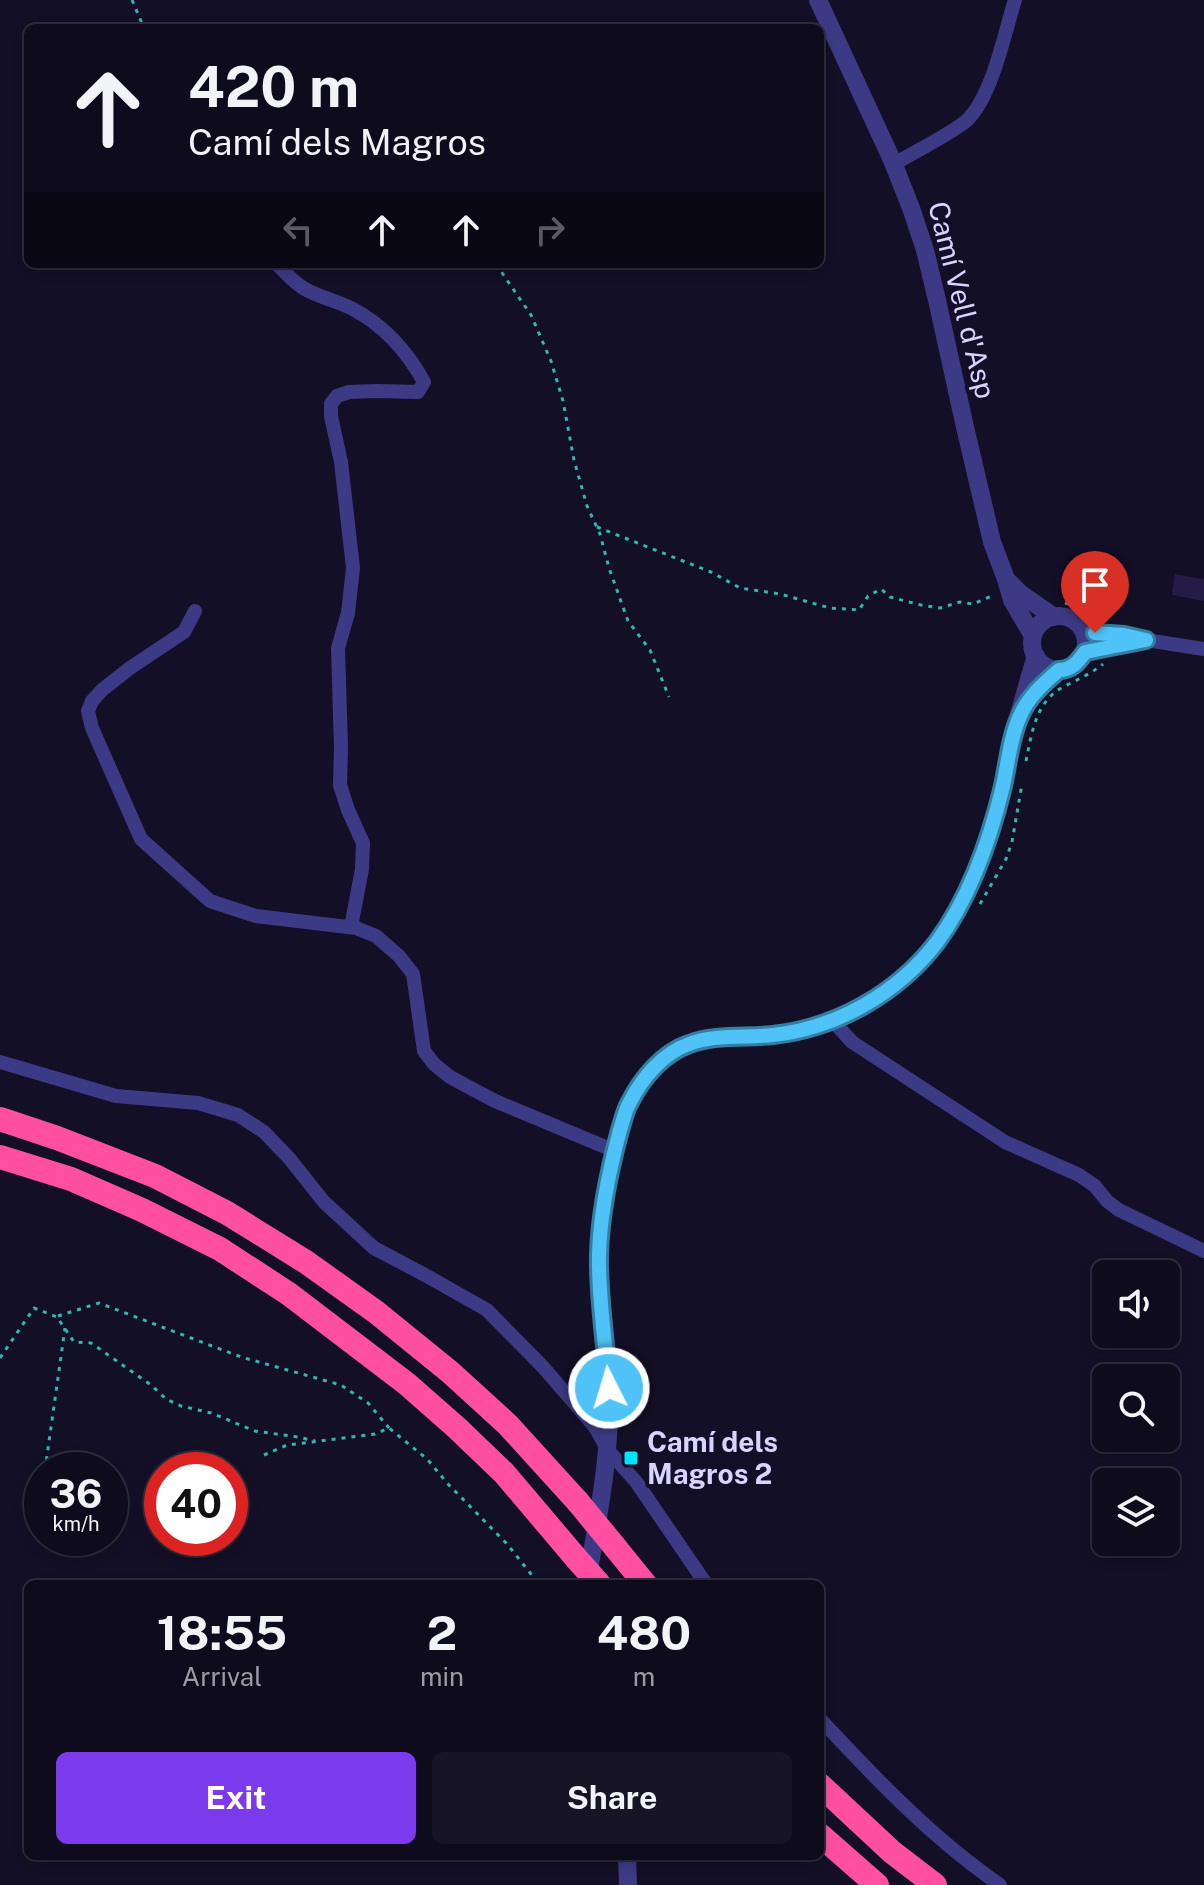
<!DOCTYPE html>
<html lang="en">
<head>
<meta charset="utf-8">
<style>
	:root { --surface:#0e0b1c; --page:#171425; --text:#f1f3f6; --muted:#9b9ba3; --line:#2e2b3b; --accent:#7c3aed }
	body { margin:0; font-family:"Public Sans",sans-serif; background:var(--page); color:var(--text); height:100vh; display:flex; flex-direction:column; font-size:30px; white-space:nowrap }
	* { box-sizing:border-box; margin:0 }
	p { font-size:26px; color:var(--muted) }
	.icon { flex:none; width:44px; height:44px; fill:none; stroke:currentColor; stroke-width:2; stroke-linecap:round; stroke-linejoin:round }
	.map { position:relative; flex:1; overflow:hidden }
	.drawer { position:absolute; left:24px; top:1580px; width:800px; height:280px; display:flex; flex-direction:column; background:var(--surface); border-radius:12px; box-shadow:0 4px 12px #0003,0 0 0 2px var(--line) }
	.drawer>* { flex:none }
	.top-card { position:absolute; left:24px; top:24px; width:800px; height:244px; border-radius:12px; box-shadow:0 4px 12px #0003,0 0 0 2px var(--line); background:#0e0b1c; color:var(--text); overflow:hidden }
	.controls { position:absolute; left:1092px; top:1260px; display:grid; gap:16px }
	.controls a { display:grid; place-items:center; width:88px; height:88px; border-radius:12px; background:var(--surface); box-shadow:0 4px 12px #0003,0 0 0 2px var(--line); font-size:40px }
	.speed { position:absolute; left:24px; top:1452px; display:flex; gap:16px; font-size:40px; font-weight:700; text-align:center }
	.speed>* { display:grid; place-content:center; width:104px; height:104px; border-radius:50%; background:var(--surface); box-shadow:0 4px 12px #0003,0 0 0 2px var(--line); line-height:1 }
	.speed small { font-size:20px; font-weight:400 }
	.speed .limit { border:12px solid #d22; background:#fff; color:#111 }
	.pin { position:absolute; display:grid; place-items:center; width:68px; height:68px; color:#fff; margin:-82px -34px; border-radius:50% 50% 50% 0; rotate:-45deg; box-shadow:0 0 8px #0007 }
	.pin .icon { rotate:45deg }
	.me { position:absolute; width:88px; margin:-44px; rotate:355deg; stroke-linejoin:round; filter:drop-shadow(0 0 6px #0008) }
	.turn { display:flex; align-items:center; gap:28px; height:168px; padding:0 32px; font-size:36px }
	.turn .icon { width:104px; height:104px; stroke-width:2.5 }
	.turn b { display:block; font-size:56px; line-height:68px }
	.lanes { display:flex; align-items:center; height:76px; padding:0 32px; background:#0003; justify-content:center; gap:40px; direction:ltr }
	.lanes .off { opacity:.35 }
	.eta { display:flex; justify-content:space-evenly; align-items:center; height:136px; text-align:center }
	.eta b { font-size:48px; font-weight:700; line-height:56px }
	.primary-button { display:flex; gap:16px; margin-top:auto; padding:16px 32px }
	.primary-button a { flex:1; height:92px; border-radius:12px; background:var(--accent); color:#fff; font-size:32px; font-weight:700; line-height:92px; text-align:center }
	.primary-button a+a { background:var(--page); color:var(--text) }
	.map>svg:first-child { display:block }
	.building { fill:#241b47 }
	.lines { fill:none; stroke-linecap:round; stroke-linejoin:round }
	.path { stroke:#2fb8b0; stroke-width:3; stroke-dasharray:4 6; stroke-linecap:butt }
	.minor { stroke:#3d3a85; stroke-width:14 }
	.tertiary { stroke:#3d3a85; stroke-width:18 }
	.motorway { stroke:#ff4fa3; stroke-width:24 }
	.motorway-bridge { stroke:#ff4fa3; stroke-width:24 }
	.route-casing { stroke:#337fa1; stroke-width:20 }
	.route { stroke:#4fc3f7; stroke-width:14 }
	.poi-dot { fill:#00e5ff; stroke:#130f26; stroke-width:3 }
	.labels { text-anchor:middle; stroke-width:8; stroke-linejoin:round; paint-order:stroke }
	.street-label { font-size:28px; fill:#d9d4ff; stroke:#130f26 }
	.poi-label { font-size:28px; font-weight:bold; fill:#d9d4ff; stroke:#130f26; text-anchor:start }
</style>
</head>
<body>
<div class="map">
<svg width="1204" height="1885" viewBox="0 0 1204 1885">
	<rect width="100%" height="100%" fill="#130f26"/>
	<path class="building" d="M1175,574L1204,579V601L1172,595Z"/>
	<g class="lines">
		<path class="path" d="M132,0L144,28
			M496,264L531,315L551,361L563,401L574,460L587,506L600,534L609,568L628,621L650,650L669,697
			M597,527L711,572L740,588L780,594L830,608L859,610L868,596L881,589L890,597L921,605L940,608L960,602L973,604L994,595
			M1065,603L1082,607L1103,617
			M1026,761C1032,732 1036,700 1065,686C1078,679 1091,674 1103,664
			M980,904L1006,859L1012,842L1022,784
			M58,1316L99,1303L241,1357L341,1385L368,1403L389,1428
			M0,1358L34,1308L57,1317L74,1342L91,1343L151,1385L166,1399L181,1406L211,1413L255,1431L298,1437L315,1441
			M264,1455L287,1445L375,1434L389,1428L427,1459L448,1484L507,1544L539,1584
			M45,1470L65,1328"/>
		<path class="minor" d="M894,164C916,151 945,137 965,122C992,99 1004,34 1015,0
			M277,264C286,273 294,283 305,289C319,297 336,301 351,308C382,324 407,351 424,382L418,392L377,391L349,392L337,396L331,404V416L341,462L353,568L348,613L338,648L341,748L340,785L348,810L363,843L362,869L351,927
			M195,611L184,632L130,668L102,690L92,701L88,711L92,728L141,839L210,901L256,916L356,928L376,936L399,956L413,974L424,1051L434,1064L450,1077L495,1101L615,1151
			M1083,630L1204,649
			M1085,652L1135,641
			M833,1021L852,1042L1005,1142L1079,1175L1095,1186L1107,1201L1119,1210L1204,1251
			M0,1062L116,1096L198,1103L238,1115L264,1132L289,1158L324,1202L374,1248L425,1275L487,1310L543,1367L595,1427L608,1450L637,1483L706,1584
			M820,1719C876,1779 932,1838 1000,1885"/>
		<path class="tertiary" d="M818,0L892,160L911,208L925,250L937,300L965,427L992,542L1006,579L1012,600L1033,636
			M1009,582L1021,594L1054,617
			M1032 643a27 27 0 1 1 54 0a27 27 0 1 1-54 0Z
			M587,1581C598,1517 611,1455 609,1390C608,1346 599,1301 599,1257C599,1215 608,1173 620,1133C623,1123 624,1113 628,1104C634,1091 643,1079 653,1069C696,1025 746,1043 800,1031C843,1021 889,996 919,963C963,917 986,851 1002,790C1007,771 1009,751 1014,731C1022,706 1028,681 1036,656
			M627,1856L628,1885"/>
		<path class="motorway" d="M0,1119L57,1138L155,1176L227,1213L306,1262L376,1312L450,1372L508,1425L578,1502
			M0,1157L71,1179L142,1210L220,1249L289,1294L407,1384L457,1428L504,1473L576,1558
			M615,1547L645,1584
			M820,1785L892,1852L935,1885
			M820,1835L877,1885"/>
		<path class="motorway-bridge" d="M578,1502L615,1547
			M576,1558L599,1584"/>
	</g>
	<g class="lines">
		<g class="route-casing">
			<path id="route" d="M609,1388C606,1346 598,1298 599,1255C600,1213 609,1171 620,1130C623,1121 625,1110 630,1102C642,1078 663,1053 689,1044C715,1034 746,1038 773,1035C837,1028 898,993 937,942C970,897 990,840 1003,786C1008,763 1010,738 1020,716C1028,697 1044,683 1059,670C1072,670 1078,662 1085,652L1146,640L1124,635L1095,633"/>
		</g>
		<use href="#route" class="route"/>
	</g>
	<rect class="poi-dot" x="623" y="1450" width="16" height="16" rx="4"/>
	<g class="labels">
		<g class="street-label">
			<text transform="translate(962 300) rotate(76)" y="10">Camí Vell d'Asp</text>
		</g>
		<g class="poi-label">
			<text x="647" y="1452">Camí dels<tspan x="647" dy="32">Magros 2</tspan></text>
		</g>
	</g>
</svg>
<div class="controls">
<a><svg class="icon" aria-label="sound" viewBox="0 0 24 24"><path d="M4 9h4l5-4v14l-5-4H4zM17 9q2 3 0 6"/></svg></a>
<a><svg class="icon" aria-label="search" viewBox="0 0 24 24"><circle cx="10" cy="10" r="6"/><path d="M15 15l6 6"/></svg></a>
<a><svg class="icon" aria-label="layers" viewBox="0 0 24 24"><path d="M12 4l9 5-9 5-9-5zM3 14l9 5 9-5"/></svg></a>
</div>
<div class="speed"><div>36<small>km/h</small></div><div class="limit">40</div></div>
<div class="pin" style="left:1095px;top:633px;background:#d93025"><svg class="icon" aria-label="arrive" viewBox="0 0 24 24"><path d="M6 21V4h12l-3 4 3 4H6"/></svg></div>
<svg class="me" style="left:609px;top:1388px" viewBox="-20 -20 40 40"><circle r="17" fill="#4fc3f7" stroke="#fff" stroke-width="3"/><path d="M0-11L8 9 0 5-8 9z" fill="#fff"/></svg>
<div class="top-card">
<div class="turn"><svg class="icon" aria-label="ahead" viewBox="0 0 24 24"><path d="M12 20V5M6 11l6-6 6 6"/></svg><div><b>420 m</b>Camí dels Magros</div></div>
<div class="lanes"><svg class="icon off" aria-label="left" viewBox="0 0 24 24"><path d="M17 20v-9H6M10 6l-5 5 5 5"/></svg><svg class="icon" aria-label="ahead" viewBox="0 0 24 24"><path d="M12 20V5M6 11l6-6 6 6"/></svg><svg class="icon" aria-label="ahead" viewBox="0 0 24 24"><path d="M12 20V5M6 11l6-6 6 6"/></svg><svg class="icon off" aria-label="right" viewBox="0 0 24 24"><path d="M7 20v-9h11M14 6l5 5-5 5"/></svg></div>
</div>
<section class="drawer">
<div class="eta">
<div><b>18:55</b><p>Arrival</p></div>
<div><b>2</b><p>min</p></div>
<div><b>480</b><p>m</p></div>
</div>
<div class="primary-button"><a>Exit</a><a>Share</a></div>
</section>
</div>
</body>
</html>
